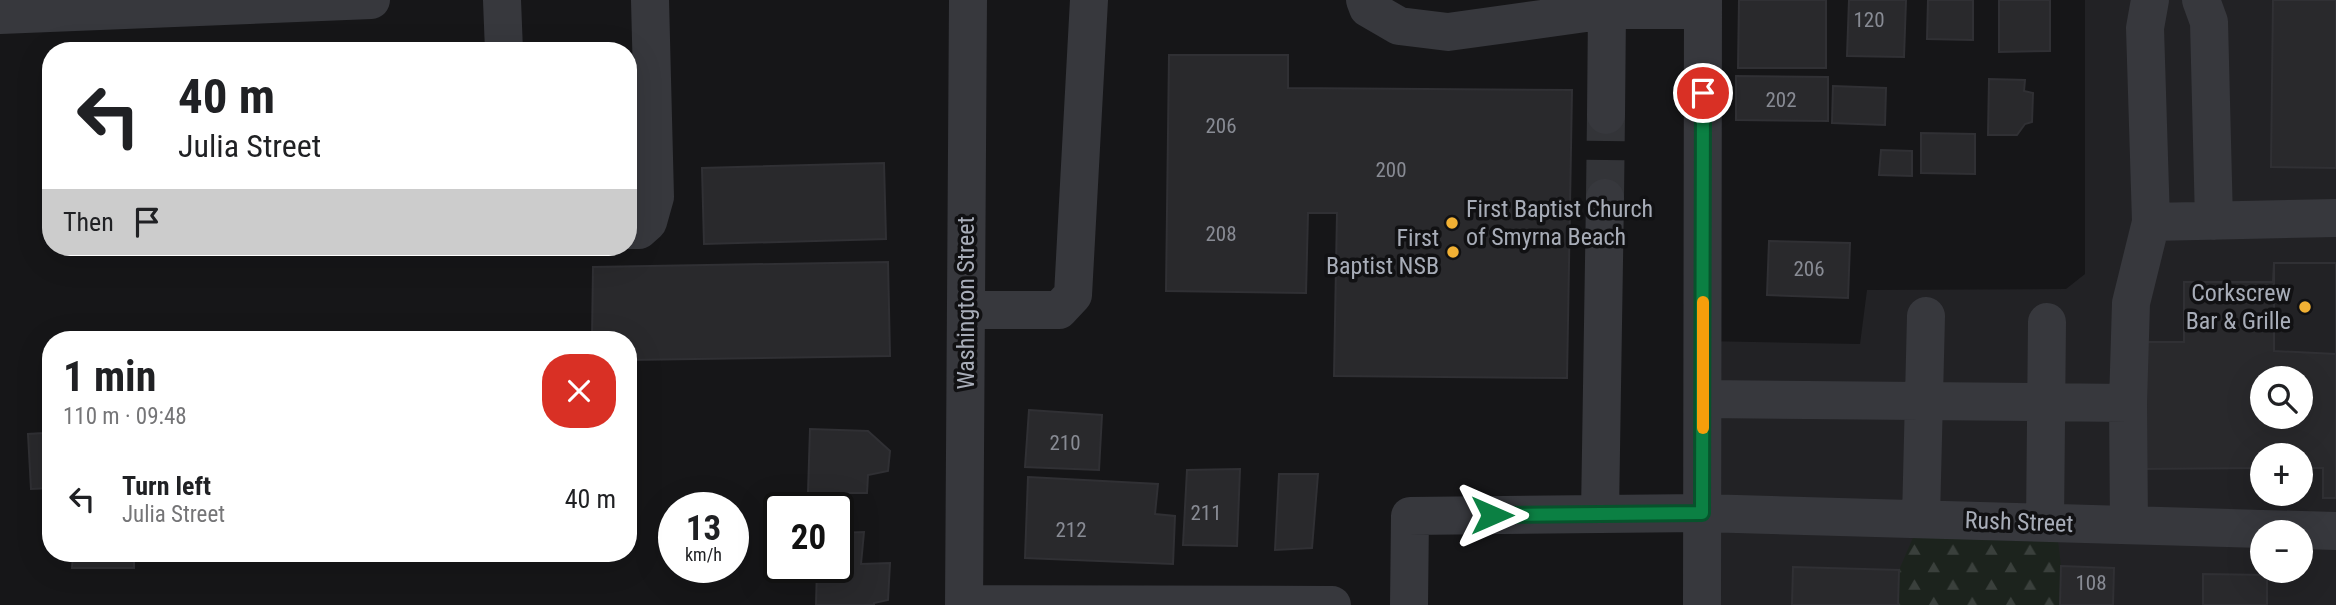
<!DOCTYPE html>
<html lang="en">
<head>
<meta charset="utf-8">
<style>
	:root { --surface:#fff; --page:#f2f2f2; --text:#202124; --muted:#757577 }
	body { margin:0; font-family:"Roboto Condensed",sans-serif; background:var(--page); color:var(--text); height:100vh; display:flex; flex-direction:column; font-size:26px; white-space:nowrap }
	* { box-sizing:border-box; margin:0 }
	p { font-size:23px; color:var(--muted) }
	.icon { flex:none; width:38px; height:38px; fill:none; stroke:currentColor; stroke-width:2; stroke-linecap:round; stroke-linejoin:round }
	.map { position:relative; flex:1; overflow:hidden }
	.sheet { position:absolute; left:42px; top:331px; width:595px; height:231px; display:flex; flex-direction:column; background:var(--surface); border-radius:28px; box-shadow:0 7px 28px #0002 }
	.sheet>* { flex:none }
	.banner { position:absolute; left:42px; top:42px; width:595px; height:214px; border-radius:28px; box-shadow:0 7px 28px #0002; background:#fff; color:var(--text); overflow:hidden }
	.tools { position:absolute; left:2250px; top:366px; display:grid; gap:14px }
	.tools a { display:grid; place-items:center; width:63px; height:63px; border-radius:50%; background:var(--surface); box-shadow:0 7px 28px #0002; font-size:35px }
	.speed { position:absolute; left:658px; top:492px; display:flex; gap:14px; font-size:35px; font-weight:700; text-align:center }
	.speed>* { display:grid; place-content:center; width:91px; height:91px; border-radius:50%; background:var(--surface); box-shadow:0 7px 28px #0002; line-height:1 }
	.speed small { font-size:18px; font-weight:400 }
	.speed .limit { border:4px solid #111; border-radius:10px; background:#fff; color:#111 }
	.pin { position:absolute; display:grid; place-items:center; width:60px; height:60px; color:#fff; margin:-30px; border:4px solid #fff; border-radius:50%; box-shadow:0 2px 7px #0007 }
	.me { position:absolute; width:77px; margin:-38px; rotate:90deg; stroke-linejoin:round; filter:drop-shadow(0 0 5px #0008) }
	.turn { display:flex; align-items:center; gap:24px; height:147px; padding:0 21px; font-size:32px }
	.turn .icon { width:91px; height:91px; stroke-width:2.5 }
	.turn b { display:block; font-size:49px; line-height:60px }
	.then { display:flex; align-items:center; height:66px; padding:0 21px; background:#0003; gap:14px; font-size:26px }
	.round { display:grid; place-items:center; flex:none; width:74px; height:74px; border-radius:28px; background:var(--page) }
	.summary { display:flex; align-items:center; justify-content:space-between; height:119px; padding:0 21px }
	h1 { font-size:42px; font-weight:700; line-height:52px }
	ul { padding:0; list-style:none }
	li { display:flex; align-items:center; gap:21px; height:98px; padding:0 21px }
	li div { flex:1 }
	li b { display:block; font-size:26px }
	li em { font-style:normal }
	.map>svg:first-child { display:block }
	.built { fill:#222225; fill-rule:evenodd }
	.forest { fill:url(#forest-firs) }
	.building { fill:#29292c; stroke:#303034; stroke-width:2; fill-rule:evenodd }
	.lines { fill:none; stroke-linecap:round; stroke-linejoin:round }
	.minor-tunnel { stroke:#333438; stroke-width:38; stroke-dasharray:38 19; stroke-linecap:butt }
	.minor { stroke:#37383d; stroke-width:38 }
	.route-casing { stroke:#07532c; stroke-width:18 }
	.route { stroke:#0b8043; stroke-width:12 }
	.slow { stroke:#f59e0b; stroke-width:12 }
	.poi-dot { fill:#f2b134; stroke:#111113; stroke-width:2.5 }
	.labels { text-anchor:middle; stroke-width:7; stroke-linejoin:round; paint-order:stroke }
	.number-label { font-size:21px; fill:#888b94 }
	.poi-label { font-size:24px; fill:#a8adb8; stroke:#111113; text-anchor:end }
	.street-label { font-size:24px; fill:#a8adb8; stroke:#111113 }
</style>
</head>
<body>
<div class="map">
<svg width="2336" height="605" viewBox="0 0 2336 605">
	<defs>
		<pattern id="forest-firs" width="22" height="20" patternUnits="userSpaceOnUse" patternTransform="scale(1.75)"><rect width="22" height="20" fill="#1c231d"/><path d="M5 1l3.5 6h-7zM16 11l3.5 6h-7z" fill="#3a403c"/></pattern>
	</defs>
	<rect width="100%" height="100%" fill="#161618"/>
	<path class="built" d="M2085,0H2336V605H1702L1703,341L1860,344L1867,290L2066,289L2085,274ZM2263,378H2301V416H2263ZM2263,455H2301V494H2263ZM2263,532H2301V570H2263Z"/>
	<path class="forest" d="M1921,519L2056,523L2061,566L2060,605H1898L1899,570Z"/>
	<path class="building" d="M1739,0H1826V68H1738Z
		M1849,0H1906L1904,57L1847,56Z
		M1928,0H1973V40L1927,39Z
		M1999,0H2050V51L1999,52Z
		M2273,0H2336V168L2271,167Z
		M1169,55H1288V88L1572,90L1567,378L1334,376L1337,213H1308L1306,293L1166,291Z
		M1736,76L1828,77V121L1736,120Z
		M1989,79L2025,80L2024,91L2033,93L2032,122L2025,124L2017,135H1988Z
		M1833,86L1886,88L1885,125L1832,123Z
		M1921,133L1975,134V174L1921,173Z
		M1881,150L1912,151V176L1879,175Z
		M884,163L886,239L704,244L702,168Z
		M1769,241L1850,243L1848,298L1767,295Z
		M888,262L890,356L628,360V340H592L593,267Z
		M2274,263H2336V498H2323V468H2301V455H2263V468L2136,469L2146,342H2184V282H2273ZM2263,378H2301V416H2263Z
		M2274,263H2336V354L2274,351Z
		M1029,410L1102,415L1099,470L1025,467Z
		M44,415H51V488L31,489L28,434L44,433Z
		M810,429L868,431L890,451L888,471L868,475L867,493H808Z
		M1240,469L1237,546L1183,545L1187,470Z
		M1279,474H1318L1312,548L1275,550Z
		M1028,477L1158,484L1155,514L1175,516L1173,564L1025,558Z
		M864,532L861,564L890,563L888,600L874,603V605H816L817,567H838V533Z
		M73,553H145L134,555V568H72Z
		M2061,566L2114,568L2113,605H2060Z
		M1793,567L1899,570L1898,605H1792Z
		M2203,574L2267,575V605H2203Z"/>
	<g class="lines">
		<path class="minor-tunnel" d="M1605,198L1606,115"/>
		<path class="minor" d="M502,0L504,51
			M1365,0L1368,8L1399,26L1448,32L1607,10
			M2201,0L2209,22L2214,221
			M0,15L371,0
			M1606,115L1607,10H1703
			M2151,222L2336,218
			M628,230H639L648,222L655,197L650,0
			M966,310H1059L1073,295L1089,0
			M1703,399L2128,403
			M1600,514L1605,198
			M1921,519L1926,316
			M2045,523L2047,322
			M2129,525L2128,403L2131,303L2151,222L2145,28L2150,0
			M964,604L1332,605
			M964,605L968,0
			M1409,605L1410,516L1702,513L2336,531
			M1702,605L1703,0"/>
	</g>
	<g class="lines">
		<g class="route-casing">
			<path id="route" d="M1492,515L1702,513L1703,93"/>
		</g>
		<use href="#route" class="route"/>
		<path class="slow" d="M1703,428V302"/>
	</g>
	<g class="poi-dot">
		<circle cx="1452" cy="223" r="7"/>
		<circle cx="1453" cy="252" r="7"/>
		<circle cx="2305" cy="307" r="7"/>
	</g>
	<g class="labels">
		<g class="number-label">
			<text x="1869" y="27">120</text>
			<text x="1781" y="107">202</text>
			<text x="1221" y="133">206</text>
			<text x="1391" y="177">200</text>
			<text x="1221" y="241">208</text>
			<text x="1809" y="276">206</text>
			<text x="1065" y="450">210</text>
			<text x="1206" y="520">211</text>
			<text x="1071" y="537">212</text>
			<text x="2091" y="590">108</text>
		</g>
		<g class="poi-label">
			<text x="1466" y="217" text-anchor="start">First Baptist Church<tspan x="1466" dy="28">of Smyrna Beach</tspan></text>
			<text x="1439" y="246">First<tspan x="1439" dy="28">Baptist NSB</tspan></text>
			<text x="2291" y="301">Corkscrew<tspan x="2291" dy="28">Bar &amp; Grille</tspan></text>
		</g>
		<g class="street-label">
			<text transform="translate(966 303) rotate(-90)" y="8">Washington Street</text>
			<text transform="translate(2019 522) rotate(2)" y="8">Rush Street</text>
		</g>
	</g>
</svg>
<div class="tools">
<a><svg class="icon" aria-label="search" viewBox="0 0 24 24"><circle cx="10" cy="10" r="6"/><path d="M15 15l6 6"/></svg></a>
<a>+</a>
<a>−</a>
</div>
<div class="speed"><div>13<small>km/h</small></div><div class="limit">20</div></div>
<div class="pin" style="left:1703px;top:93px;background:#d93025"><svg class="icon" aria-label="arrive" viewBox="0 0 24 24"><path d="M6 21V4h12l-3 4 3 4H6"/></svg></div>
<svg class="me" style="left:1492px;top:515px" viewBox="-20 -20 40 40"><path d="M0-17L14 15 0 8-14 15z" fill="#0b8043" stroke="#fff" stroke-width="4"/></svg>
<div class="banner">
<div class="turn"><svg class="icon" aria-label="left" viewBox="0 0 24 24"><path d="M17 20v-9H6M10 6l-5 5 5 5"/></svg><div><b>40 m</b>Julia Street</div></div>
<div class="then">Then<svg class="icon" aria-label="arrive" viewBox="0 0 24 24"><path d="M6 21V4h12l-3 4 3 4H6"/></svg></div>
</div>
<section class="sheet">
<div class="summary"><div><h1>1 min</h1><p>110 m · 09:48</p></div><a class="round" style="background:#d93025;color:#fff"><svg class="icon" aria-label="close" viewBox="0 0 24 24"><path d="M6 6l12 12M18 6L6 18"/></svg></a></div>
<ul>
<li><svg class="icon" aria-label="left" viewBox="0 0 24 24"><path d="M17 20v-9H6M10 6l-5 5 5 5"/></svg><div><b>Turn left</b><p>Julia Street</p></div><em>40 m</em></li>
</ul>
</section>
</div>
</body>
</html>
